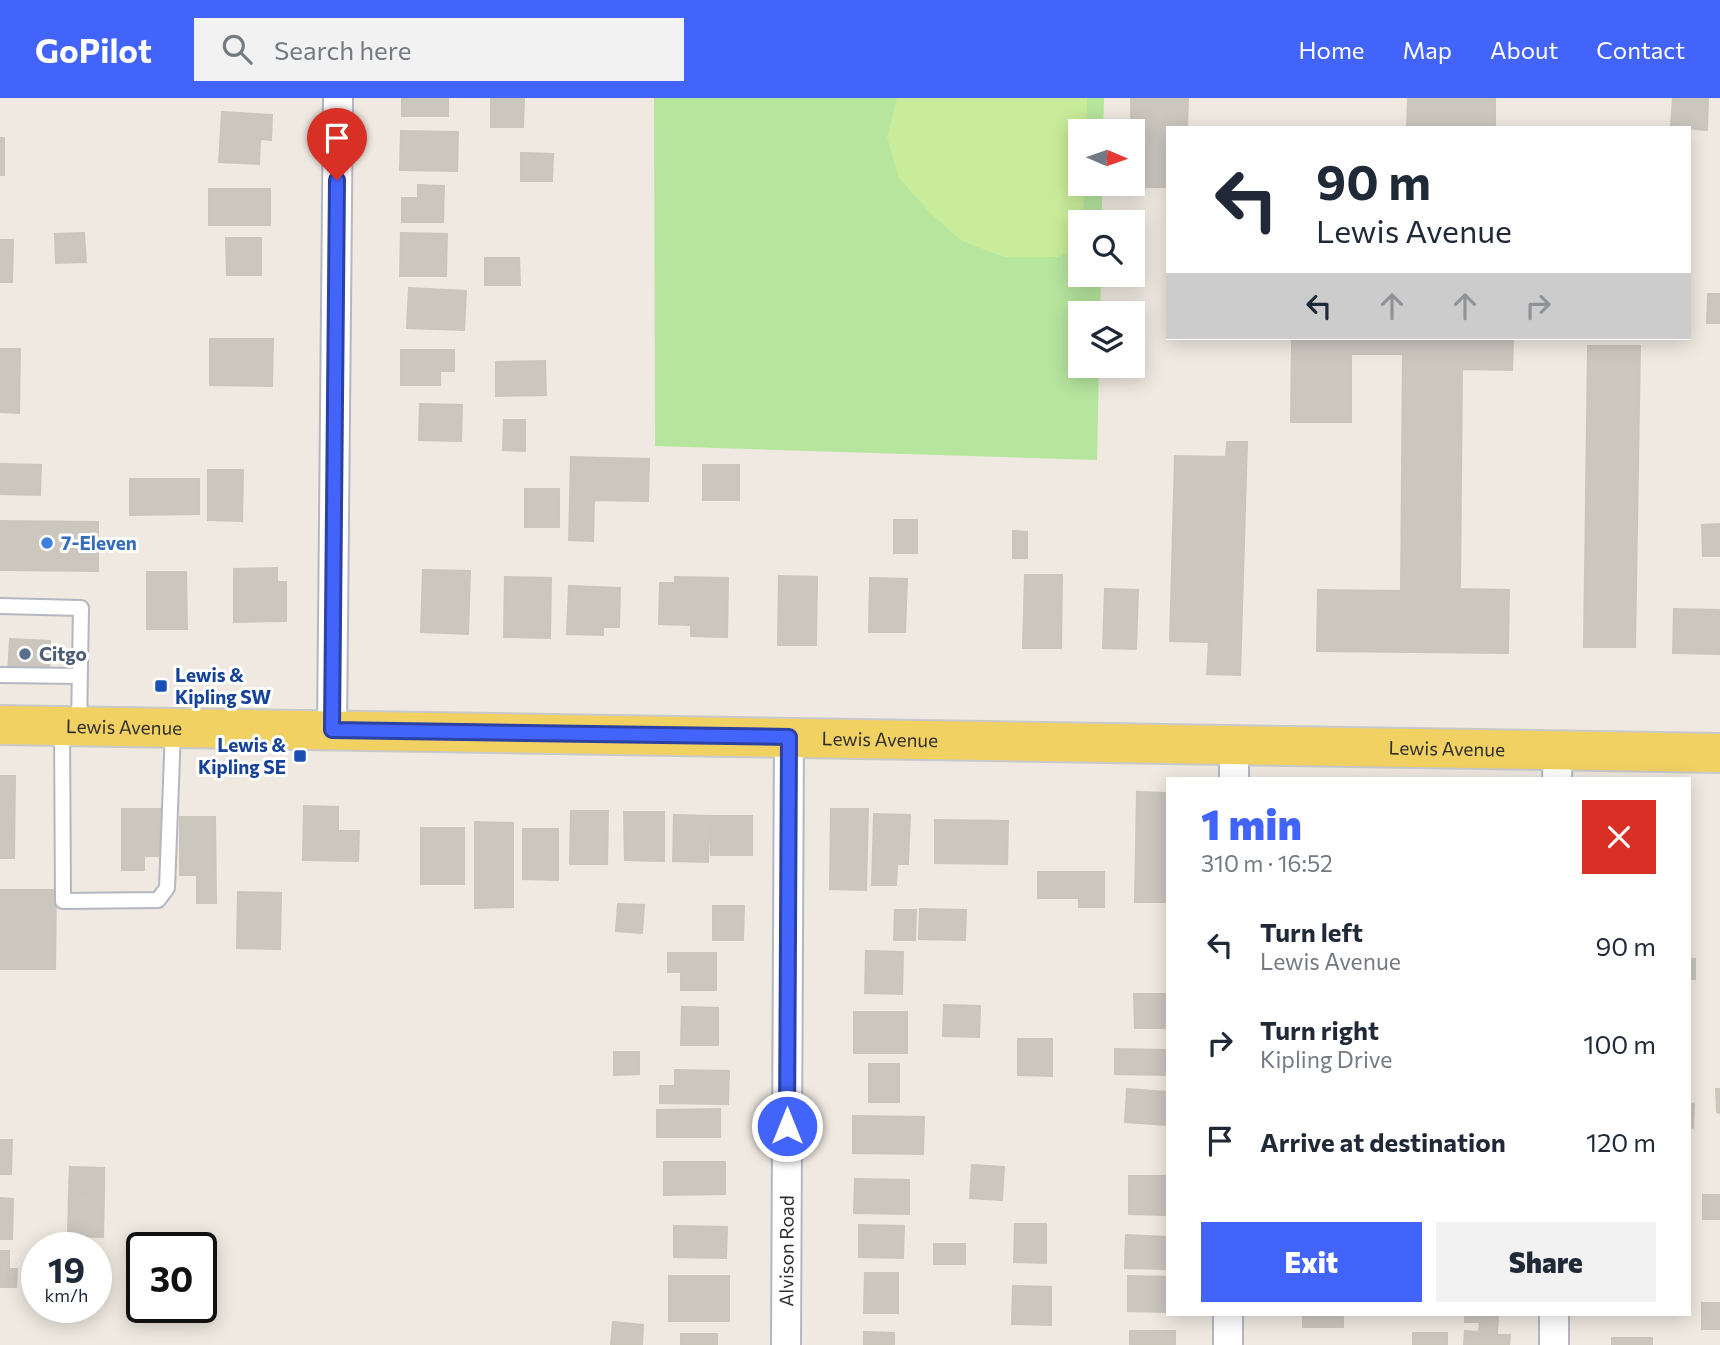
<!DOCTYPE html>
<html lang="en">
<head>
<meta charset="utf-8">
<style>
	:root { --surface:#fff; --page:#f2f2f3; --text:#1f2937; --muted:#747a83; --accent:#4264fb }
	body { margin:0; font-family:Commissioner,sans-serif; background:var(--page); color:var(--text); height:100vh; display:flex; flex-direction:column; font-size:26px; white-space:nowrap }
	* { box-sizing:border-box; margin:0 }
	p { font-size:23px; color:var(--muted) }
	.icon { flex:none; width:38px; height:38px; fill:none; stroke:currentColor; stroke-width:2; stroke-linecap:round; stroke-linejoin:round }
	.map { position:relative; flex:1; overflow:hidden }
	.sheet { position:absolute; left:1166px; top:679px; width:525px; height:539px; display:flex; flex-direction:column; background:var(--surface); border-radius:0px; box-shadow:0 4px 18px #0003 }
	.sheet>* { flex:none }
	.banner { position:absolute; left:1166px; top:28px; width:525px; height:214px; border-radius:0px; box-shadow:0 4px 18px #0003; background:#fff; color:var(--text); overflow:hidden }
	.needle { width:46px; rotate:92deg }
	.buttons { position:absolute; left:1068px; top:21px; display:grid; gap:14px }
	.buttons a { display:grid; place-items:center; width:77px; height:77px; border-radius:0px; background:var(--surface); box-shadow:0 4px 18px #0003; font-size:35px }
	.speed { position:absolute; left:21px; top:1134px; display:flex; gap:14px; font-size:35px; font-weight:700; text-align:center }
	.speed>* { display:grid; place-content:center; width:91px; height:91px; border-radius:50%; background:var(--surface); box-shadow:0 4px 18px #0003; line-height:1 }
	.speed small { font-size:18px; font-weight:400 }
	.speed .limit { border:4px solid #111; border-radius:10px; background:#fff; color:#111 }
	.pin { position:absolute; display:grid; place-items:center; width:60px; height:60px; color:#fff; margin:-72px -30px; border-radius:50% 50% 50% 0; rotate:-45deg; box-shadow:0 0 7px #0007 }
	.pin .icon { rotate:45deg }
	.me { position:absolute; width:77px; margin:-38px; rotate:0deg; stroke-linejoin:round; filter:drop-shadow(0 0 5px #0008) }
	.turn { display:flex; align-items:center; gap:24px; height:147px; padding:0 35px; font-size:32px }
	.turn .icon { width:91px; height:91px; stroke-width:2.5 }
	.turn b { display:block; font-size:49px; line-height:60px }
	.lanes { display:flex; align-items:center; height:66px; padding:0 35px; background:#0003; justify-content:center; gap:35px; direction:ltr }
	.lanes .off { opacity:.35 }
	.round { display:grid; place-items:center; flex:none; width:74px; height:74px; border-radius:0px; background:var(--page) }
	.headline { display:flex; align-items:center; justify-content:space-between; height:119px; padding:0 35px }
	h1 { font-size:42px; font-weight:800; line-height:52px; color:var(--accent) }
	.primary-button { display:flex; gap:14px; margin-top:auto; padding:14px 35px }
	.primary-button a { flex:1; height:80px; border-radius:0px; background:var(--accent); color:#fff; font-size:28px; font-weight:800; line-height:80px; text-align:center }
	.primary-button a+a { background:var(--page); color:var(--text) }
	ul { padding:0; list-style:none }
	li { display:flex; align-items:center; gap:21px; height:98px; padding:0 35px }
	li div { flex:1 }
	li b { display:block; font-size:26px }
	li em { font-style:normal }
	header { display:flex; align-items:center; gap:42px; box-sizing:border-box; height:98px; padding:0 35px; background:var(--accent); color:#fff }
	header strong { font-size:33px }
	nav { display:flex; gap:38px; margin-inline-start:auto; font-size:24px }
	.search { width:490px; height:63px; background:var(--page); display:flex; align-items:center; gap:18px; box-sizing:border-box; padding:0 24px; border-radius:0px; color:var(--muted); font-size:26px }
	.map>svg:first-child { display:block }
	.green { fill:#b6e59e }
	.pitch { fill:#c9ec9a }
	.building { fill:#cbc7bf; stroke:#cbc5ba; stroke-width:2 }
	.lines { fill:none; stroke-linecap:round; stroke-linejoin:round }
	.service-casing { stroke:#b4b7c1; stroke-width:18 }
	.minor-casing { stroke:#b4b7c1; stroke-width:32 }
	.primary-casing { stroke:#c9c9c9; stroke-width:42 }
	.service { stroke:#fff; stroke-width:14 }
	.minor { stroke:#fff; stroke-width:28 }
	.primary { stroke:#f2d163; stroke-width:38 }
	.route-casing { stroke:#2b41a3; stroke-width:18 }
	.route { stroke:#4264fb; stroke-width:12 }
	.shop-dot { fill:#3f7fe0; stroke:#fff; stroke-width:2.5 }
	.service-dot { fill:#5c6f8a; stroke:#fff; stroke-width:2.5 }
	.transit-dot { fill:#1a4fb4; stroke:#fff; stroke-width:2.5 }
	.labels { text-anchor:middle; stroke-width:6; stroke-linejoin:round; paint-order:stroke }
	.shop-label { font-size:19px; font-weight:bold; fill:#366cbe; stroke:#fff; text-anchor:start }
	.service-label { font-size:19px; font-weight:bold; fill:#4e5e75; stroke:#fff; text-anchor:start }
	.transit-label { font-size:19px; font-weight:bold; fill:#164399; stroke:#fff; text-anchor:start }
	.street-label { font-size:19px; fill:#2e2e2e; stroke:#fff }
</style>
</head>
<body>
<header>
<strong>GoPilot</strong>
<div class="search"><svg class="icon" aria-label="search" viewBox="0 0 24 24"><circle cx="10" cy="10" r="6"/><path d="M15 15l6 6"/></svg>Search here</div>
<nav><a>Home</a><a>Map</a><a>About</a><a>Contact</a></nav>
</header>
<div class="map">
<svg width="1720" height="1247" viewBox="0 0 1720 1247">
	<rect width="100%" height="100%" fill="#efe9e1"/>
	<path class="green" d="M654,0H1104L1103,33H1080V86H1102V124H1080V177H1101L1100,215H1080V268H1099L1097,362L655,348Z"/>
	<path class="pitch" d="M897,0H1087L1086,33H1080V86H1084L1083,124H1080V150L1058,159H1004L962,143L931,116L899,80L887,39Z"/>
	<path class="building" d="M402,0H448V18H402Z
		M1131,0H1188L1187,30H1167V89H1130V86H1132Z
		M1408,0H1495V30H1407Z
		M1673,0H1708L1707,32L1671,29Z
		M491,1H524L523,29H491Z
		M222,14L272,17L271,42L260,41L259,66L219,64Z
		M401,33L458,34L457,73L400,72Z
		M0,40H4V77H0Z
		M521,55L553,56L552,83H521Z
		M418,87L444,88L443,124H402V100H418Z
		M209,91H270V127H209Z
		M84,135L86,164L56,165L55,136Z
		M401,135L447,136L446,178H400Z
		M226,140H261V177H227Z
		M0,142H13L12,184H0Z
		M485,160H519L520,187H485Z
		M409,190L466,193L464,232L407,230Z
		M1708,196H1720V225H1707Z
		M1292,240H1513L1512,272L1462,271L1460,491L1509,492L1508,555L1317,553L1318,492L1401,493L1403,256H1351V324H1291Z
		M210,241H273L272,288L210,287Z
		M1588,248H1640L1635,549H1584Z
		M0,251H20L19,315L0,314Z
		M401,252H454V273H440V287H401Z
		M545,263L546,297L496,298V264Z
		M420,306L462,307L461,343L419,342Z
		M504,322H525V353L503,352Z
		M1227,344H1247L1240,577L1207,576L1209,544L1170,543L1175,358L1226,359Z
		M571,359L649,361L648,403L594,402L593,443L569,442Z
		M0,366L41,367L40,397L0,396Z
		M703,367H739V402H703Z
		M208,372H243L242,423L208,422Z
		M130,381H199V416L130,417Z
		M525,391H559V429H525Z
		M894,422H917V455H894Z
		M0,423L98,424V473L0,472Z
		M1720,426V458H1703L1702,427Z
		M1013,433L1027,434V460H1013Z
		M277,470V484H286V523L234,524V471Z
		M423,472L470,473L468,536L421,534Z
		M147,474H186L187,531H147Z
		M1025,477H1062L1061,550H1023Z
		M779,478L817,479L816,547H778Z
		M505,479L551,480L550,540L504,539Z
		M675,479L728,480L727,539L691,538V527L659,526L660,485H675Z
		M870,480L907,481L905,534H869Z
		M569,488L620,490L619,529H603V537L567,536Z
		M1105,491L1138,492L1136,551L1103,550Z
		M1674,511L1720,512V556L1673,555Z
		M10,541L50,543L49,578L8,577Z
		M0,678H15L14,760H0Z
		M1137,694L1167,695V804H1135Z
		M304,708L338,709V733H359L358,763L303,762Z
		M122,711H160L159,758H144V772H122Z
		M831,711H868L866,792L830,791Z
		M571,713H608L607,766H570Z
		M624,714H664V763L625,762Z
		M874,716L910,717L908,766H897L896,787H872Z
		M674,717L709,718L708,764L673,763Z
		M710,718H752V757H711Z
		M180,719H215L216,805H197V777H180Z
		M935,722L1008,723L1007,766L935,765Z
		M475,724L513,725V809L475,810Z
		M421,730H464V786H421Z
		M523,731H558V782L523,781Z
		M1038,774H1104V809H1079V800H1038Z
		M0,792H56L55,871H0Z
		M238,794L281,795L280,851L237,850Z
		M618,806L644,807L642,835L616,833Z
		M713,808H744L743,842H713Z
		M920,811L966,812L965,842L919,841Z
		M895,812H916L915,842H894Z
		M866,853L903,854L902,896L865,895Z
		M668,855H716V892H681V874H668Z
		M1689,861H1695V881H1689Z
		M1134,896H1167V930H1135Z
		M944,907L980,908L979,939L943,938Z
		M682,909L718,910V947H681Z
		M854,914H907V955H854Z
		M1018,941H1052V978L1018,977Z
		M1115,951L1167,952L1166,977L1115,976Z
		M614,954H639V976L614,977Z
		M869,966H899V1004H869Z
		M675,972L729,973L728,1006L660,1005V988H675Z
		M1127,991L1167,994V1027L1125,1024Z
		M1716,991H1720V1015L1717,1014Z
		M1689,1006H1694L1693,1030L1689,1029Z
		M720,1011V1039H657V1012Z
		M853,1018L924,1019L923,1056L853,1055Z
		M0,1042H12L11,1076H0Z
		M664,1064H725V1096L664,1097Z
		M972,1067L1004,1069L1002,1102L970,1100Z
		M70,1069L104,1070V1096L69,1095Z
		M1129,1078H1167V1117L1129,1116Z
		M855,1081L909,1082V1116L854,1115Z
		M69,1095L104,1096L103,1139L68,1138Z
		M1703,1097H1720V1121H1703Z
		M0,1100L13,1101L12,1141H0Z
		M1015,1126H1046V1165L1014,1164Z
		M859,1127L904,1128L903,1160L859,1159Z
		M674,1128L727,1129L726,1160L674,1159Z
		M1126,1137L1167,1139V1171L1125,1170Z
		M934,1146H965V1166H934Z
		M0,1153H9V1171H17L16,1189H0Z
		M865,1175H898V1215H864Z
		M669,1178H729V1223H669Z
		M1128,1178L1167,1179V1214L1128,1213Z
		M1013,1188L1051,1189V1227L1012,1226Z
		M1702,1205H1720V1231H1702Z
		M1303,1216H1343V1229H1303Z
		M1465,1216H1498L1497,1237H1510L1509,1247H1464L1465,1233L1479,1234L1480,1224H1465Z
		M613,1224L643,1227L642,1247H611Z
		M1130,1233H1175V1247H1130Z
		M864,1234L894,1235V1247H864Z
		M1413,1235H1447V1247H1413Z
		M681,1236H717V1247H681Z
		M1612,1240H1652V1247H1612Z"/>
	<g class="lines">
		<g class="service-casing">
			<path id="service" d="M0,508L81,510L79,627
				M0,577L80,578
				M62,629L63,803L158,802L167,790L173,632"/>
		</g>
		<g class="minor-casing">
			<g id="minor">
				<path d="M332,632L338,0"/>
				<path d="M1234,681V647"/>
				<path d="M1557,681L1558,652"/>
				<path id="s1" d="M786,1247L789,639"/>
				<path d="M1228,1247V1216"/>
				<path d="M1554,1247V1216"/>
			</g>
		</g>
		<g class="primary-casing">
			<g id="primary">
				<path id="s2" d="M0,627L1720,655"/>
			</g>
		</g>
		<use href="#service" class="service"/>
		<use href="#minor" class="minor"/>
		<use href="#primary" class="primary"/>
	</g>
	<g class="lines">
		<g class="route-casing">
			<path id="route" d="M337,82L332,632L789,639L787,1028"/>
		</g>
		<use href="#route" class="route"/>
	</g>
	<circle class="shop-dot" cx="47" cy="445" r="7"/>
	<circle class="service-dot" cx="25" cy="556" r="7"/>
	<g class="transit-dot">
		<rect x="154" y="581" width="14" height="14" rx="3.5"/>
		<rect x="293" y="651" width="14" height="14" rx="3.5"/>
	</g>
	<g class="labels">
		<g class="shop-label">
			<text x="61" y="452">7-Eleven</text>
		</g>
		<g class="service-label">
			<text x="39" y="563">Citgo</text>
		</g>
		<g class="transit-label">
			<text x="175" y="584">Lewis &amp;<tspan x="175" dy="22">Kipling SW</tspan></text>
			<text x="286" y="654" text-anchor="end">Lewis &amp;<tspan x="286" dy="22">Kipling SE</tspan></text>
		</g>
		<g class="street-label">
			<text dy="7" stroke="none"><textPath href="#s2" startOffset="124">Lewis Avenue</textPath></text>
			<text dy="7" stroke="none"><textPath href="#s2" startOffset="880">Lewis Avenue</textPath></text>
			<text dy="7" stroke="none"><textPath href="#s2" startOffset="1447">Lewis Avenue</textPath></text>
			<text dy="7" stroke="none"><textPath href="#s1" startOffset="94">Alvison Road</textPath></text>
		</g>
	</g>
</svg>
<div class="buttons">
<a><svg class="needle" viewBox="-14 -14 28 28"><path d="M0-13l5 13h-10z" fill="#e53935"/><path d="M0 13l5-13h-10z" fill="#747a83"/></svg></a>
<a><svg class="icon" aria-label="search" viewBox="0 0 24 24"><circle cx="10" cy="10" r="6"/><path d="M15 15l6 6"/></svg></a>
<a><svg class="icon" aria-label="layers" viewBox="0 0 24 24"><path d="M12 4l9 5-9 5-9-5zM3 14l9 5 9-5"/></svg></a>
</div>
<div class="speed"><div>19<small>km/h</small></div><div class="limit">30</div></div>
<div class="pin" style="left:337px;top:82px;background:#d93025"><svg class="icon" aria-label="arrive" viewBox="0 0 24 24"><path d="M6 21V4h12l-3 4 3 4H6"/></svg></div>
<svg class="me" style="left:787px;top:1028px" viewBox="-20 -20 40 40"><circle r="17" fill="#4264fb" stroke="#fff" stroke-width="3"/><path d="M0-11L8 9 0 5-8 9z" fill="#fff"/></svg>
<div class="banner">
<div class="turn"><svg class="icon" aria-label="left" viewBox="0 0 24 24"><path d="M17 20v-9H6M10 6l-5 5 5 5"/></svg><div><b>90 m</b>Lewis Avenue</div></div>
<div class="lanes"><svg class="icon" aria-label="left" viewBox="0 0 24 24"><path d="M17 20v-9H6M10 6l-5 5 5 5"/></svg><svg class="icon off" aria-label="ahead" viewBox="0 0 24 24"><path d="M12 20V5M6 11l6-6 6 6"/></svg><svg class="icon off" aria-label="ahead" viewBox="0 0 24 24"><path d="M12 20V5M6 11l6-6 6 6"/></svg><svg class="icon off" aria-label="right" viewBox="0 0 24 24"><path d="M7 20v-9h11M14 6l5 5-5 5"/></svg></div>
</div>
<section class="sheet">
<div class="headline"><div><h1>1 min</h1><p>310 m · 16:52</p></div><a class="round" style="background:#d93025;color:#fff"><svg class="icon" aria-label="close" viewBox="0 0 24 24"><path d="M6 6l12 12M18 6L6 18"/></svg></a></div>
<ul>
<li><svg class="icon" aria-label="left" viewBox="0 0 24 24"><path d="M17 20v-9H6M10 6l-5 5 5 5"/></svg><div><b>Turn left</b><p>Lewis Avenue</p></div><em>90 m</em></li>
<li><svg class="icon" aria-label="right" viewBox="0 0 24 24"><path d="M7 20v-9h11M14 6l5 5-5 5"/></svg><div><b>Turn right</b><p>Kipling Drive</p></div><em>100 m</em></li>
<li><svg class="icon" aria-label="arrive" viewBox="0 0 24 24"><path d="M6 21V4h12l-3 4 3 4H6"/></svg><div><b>Arrive at destination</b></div><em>120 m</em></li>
</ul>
<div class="primary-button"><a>Exit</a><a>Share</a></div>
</section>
</div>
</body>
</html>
